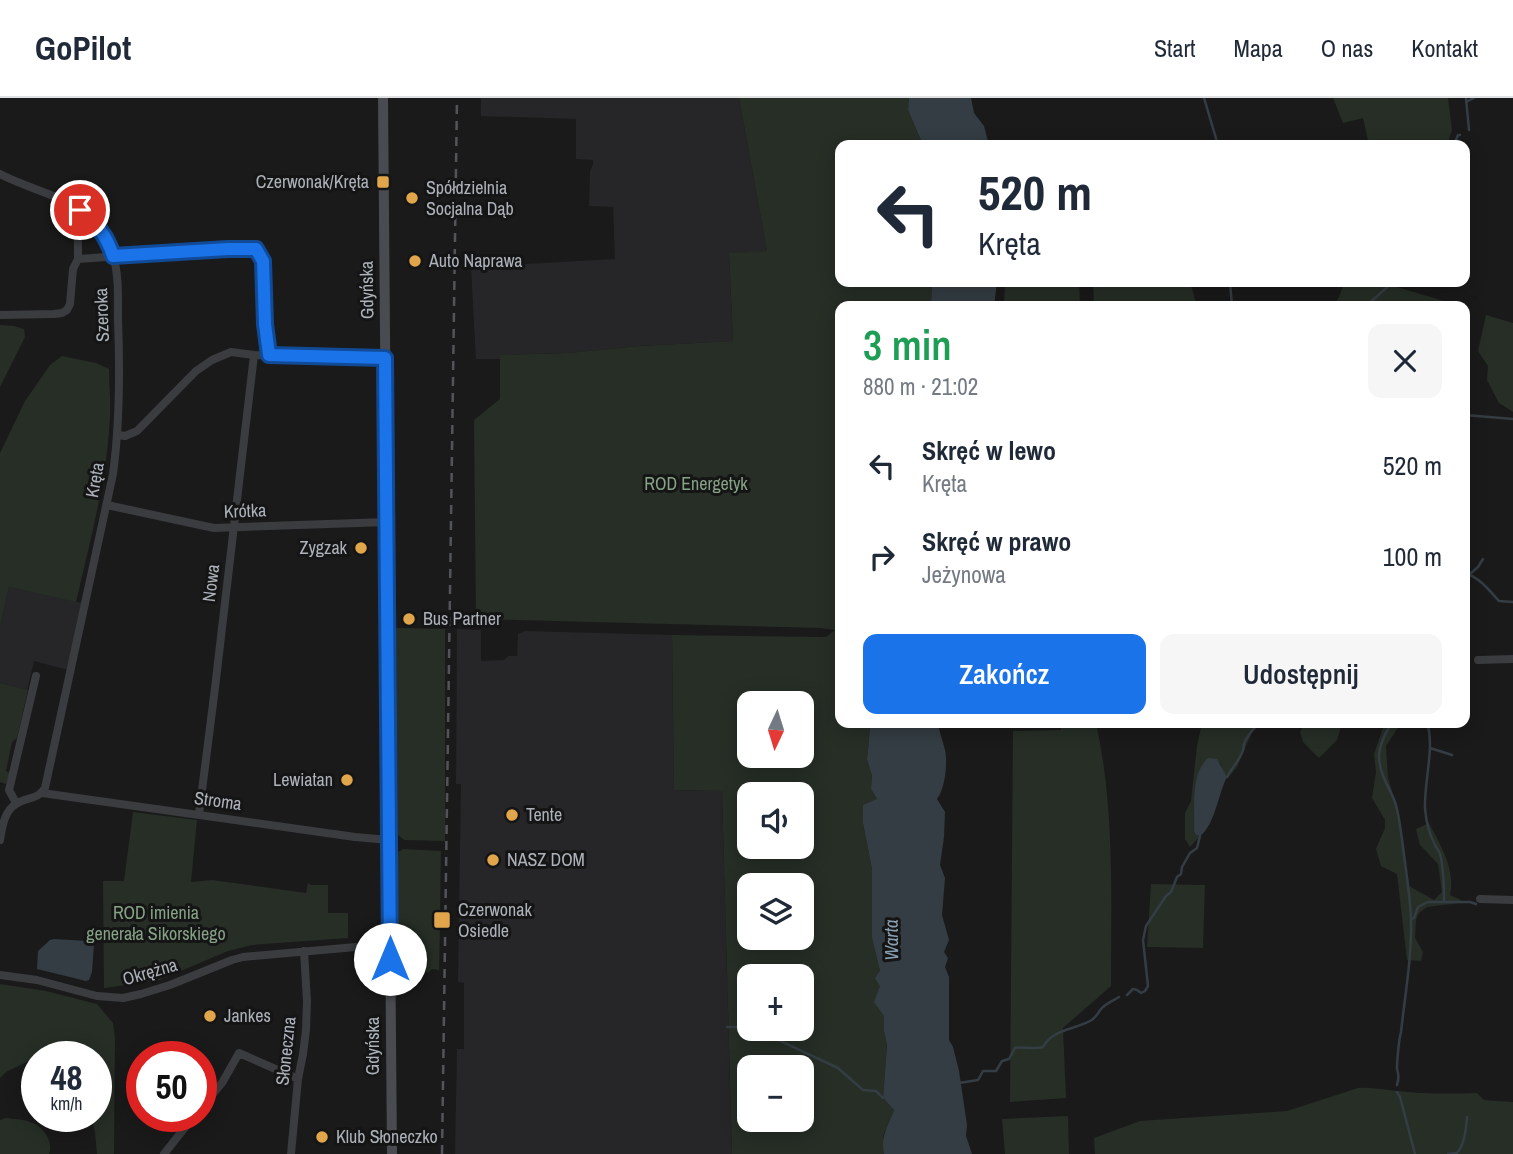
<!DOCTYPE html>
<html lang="pl">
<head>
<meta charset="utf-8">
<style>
	:root { --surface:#fff; --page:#f6f6f7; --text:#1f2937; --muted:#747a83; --line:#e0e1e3; --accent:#1a73e8 }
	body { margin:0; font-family:"Archivo Narrow",sans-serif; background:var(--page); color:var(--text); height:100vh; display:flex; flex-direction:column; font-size:26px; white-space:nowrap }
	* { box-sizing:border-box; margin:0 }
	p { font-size:23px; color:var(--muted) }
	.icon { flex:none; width:38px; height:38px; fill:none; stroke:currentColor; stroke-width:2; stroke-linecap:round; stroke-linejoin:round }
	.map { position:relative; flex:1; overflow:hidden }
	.side { position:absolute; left:835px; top:203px; width:635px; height:427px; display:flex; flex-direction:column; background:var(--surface); border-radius:14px; box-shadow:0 4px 18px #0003 }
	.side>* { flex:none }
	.guide { position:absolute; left:835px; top:42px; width:635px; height:147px; border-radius:14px; box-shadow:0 4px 18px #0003; background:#fff; color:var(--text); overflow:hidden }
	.needle { width:46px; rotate:184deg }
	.buttons { position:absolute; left:737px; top:593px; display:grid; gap:14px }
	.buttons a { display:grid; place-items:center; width:77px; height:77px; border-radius:14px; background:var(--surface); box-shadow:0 4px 18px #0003; font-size:35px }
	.speed { position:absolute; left:21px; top:943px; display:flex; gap:14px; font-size:35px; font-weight:700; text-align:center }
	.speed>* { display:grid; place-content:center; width:91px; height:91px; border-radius:50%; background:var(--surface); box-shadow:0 4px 18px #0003; line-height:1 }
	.speed small { font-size:18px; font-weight:400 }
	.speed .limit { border:10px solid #d22; background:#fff; color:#111 }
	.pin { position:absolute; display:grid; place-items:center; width:60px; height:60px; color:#fff; margin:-30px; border:4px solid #fff; border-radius:50%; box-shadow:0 2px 7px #0007 }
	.me { position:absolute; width:77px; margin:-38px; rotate:0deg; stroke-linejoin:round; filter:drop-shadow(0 0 5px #0008) }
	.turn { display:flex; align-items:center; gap:24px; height:147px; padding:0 28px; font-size:32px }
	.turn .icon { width:91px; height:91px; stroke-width:2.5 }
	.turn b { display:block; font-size:49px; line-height:60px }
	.round { display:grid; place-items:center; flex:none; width:74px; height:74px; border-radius:14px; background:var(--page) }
	.head { display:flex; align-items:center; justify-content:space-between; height:119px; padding:0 28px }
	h1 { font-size:42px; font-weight:600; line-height:52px; color:#1e9e55 }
	.action { display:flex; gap:14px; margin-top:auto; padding:14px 28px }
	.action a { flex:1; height:80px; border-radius:14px; background:var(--accent); color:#fff; font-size:28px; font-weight:600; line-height:80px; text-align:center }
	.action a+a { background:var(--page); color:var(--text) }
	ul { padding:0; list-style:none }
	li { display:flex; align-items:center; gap:21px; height:91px; padding:0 28px }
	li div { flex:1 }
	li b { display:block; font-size:26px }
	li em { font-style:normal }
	header { display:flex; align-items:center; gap:42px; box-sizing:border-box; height:98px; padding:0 35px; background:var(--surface); border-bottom:2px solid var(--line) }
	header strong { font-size:33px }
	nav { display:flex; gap:38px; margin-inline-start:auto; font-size:24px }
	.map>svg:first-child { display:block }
	.built { fill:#262628 }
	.green { fill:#262e26; fill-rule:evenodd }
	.water { fill:#343d43 }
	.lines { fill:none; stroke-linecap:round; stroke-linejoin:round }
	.stream { stroke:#343d43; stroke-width:2.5 }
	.minor { stroke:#3b3c40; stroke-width:8 }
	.secondary { stroke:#494b50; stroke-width:10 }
	.rail { stroke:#525459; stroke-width:2.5; stroke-dasharray:9 7; stroke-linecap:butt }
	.route-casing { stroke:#114b97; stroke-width:18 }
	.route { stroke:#1a73e8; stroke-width:12 }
	.poi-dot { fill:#e1a64c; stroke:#151516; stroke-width:2.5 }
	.labels { text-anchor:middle; stroke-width:6; stroke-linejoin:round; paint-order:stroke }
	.poi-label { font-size:18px; fill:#adb2ba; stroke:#151516; text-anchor:start }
	.street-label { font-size:18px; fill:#adb2ba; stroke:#151516 }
	.park-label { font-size:18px; fill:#86a386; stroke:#151516 }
	.water-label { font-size:19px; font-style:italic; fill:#88a0b1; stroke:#151516 }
</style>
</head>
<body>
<header>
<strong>GoPilot</strong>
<nav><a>Start</a><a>Mapa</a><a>O nas</a><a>Kontakt</a></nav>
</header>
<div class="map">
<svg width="1513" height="1056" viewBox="0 0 1513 1056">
	<rect width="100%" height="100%" fill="#1a1a1b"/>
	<path class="built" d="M481,0H739L767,153L729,156L733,243L640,248L568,255L500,257V261H476L471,169L615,161L613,109L589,108L590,73L593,67V62L576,61V21L481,18Z
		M9,489L83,505L68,572L34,563L27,592L0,585V529Z
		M457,531L481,532V563L504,562L508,558H517L518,536L525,533L672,537L674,692L722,693L732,1056H455L457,951H464V885L458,884L461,686H456Z"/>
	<path class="green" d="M739,0H909L908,12L923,47H840V184H932L931,208H840V625H873L870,631L867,661L872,678L871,691L877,701L863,725L872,771V840L880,873L884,918V933L887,947L883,1000L894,1012L883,1038L884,1056H732L722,693L674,692L672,537L826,539L835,532L820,530L476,521L474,322L500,301V257L568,255L640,248L733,243L729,155L767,153ZM749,606H802V658H749ZM749,696H802V749H749ZM749,788H802V840H749ZM749,878H802V931H749ZM749,970H802V1022H749Z
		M1333,0H1448L1452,32L1447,47H1369L1363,20L1343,25Z
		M1005,184H1079L1080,208H1004Z
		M1093,184H1190L1197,208H1094Z
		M1345,184H1380L1454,206V208H1335Z
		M1486,217L1513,225V314L1499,305L1487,282L1488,268L1478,253Z
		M0,227L14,228L24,231L25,239L0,289Z
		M62,258L96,265L109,271C109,287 111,303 110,319C107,382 90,443 76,504L9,489L0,529V355L25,303L50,267Z
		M396,530L445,531V745L444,743L404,742L398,737Z
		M0,585L28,592L17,640L12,644L6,673L10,675L6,686L0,684Z
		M1061,625H1096C1115,711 1111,800 1111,888L1063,930L1066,1000L1010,1004L1013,633L1061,632Z
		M1202,625H1260L1252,634L1237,669L1228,680L1224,675L1220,665L1204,664L1196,684L1194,733L1196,737L1200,738L1190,749L1185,741V715L1191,703L1197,648Z
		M1305,625H1342L1337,642L1319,660L1303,644L1300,634Z
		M1388,625H1401L1386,648L1388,680L1397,709L1409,788L1434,802L1442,794L1438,766L1420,747L1416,731L1429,725C1440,746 1456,772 1450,797L1461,802L1460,805L1427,809L1419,815L1416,822L1415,840L1423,854L1421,863L1407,862L1397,776L1381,768L1376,751L1385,730V722L1372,700L1376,674L1374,656L1383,630Z
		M133,714L197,722L191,784L212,782L306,795L308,785L311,787H328V815H348V840L252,847L228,853L157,883L104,890L103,783H124Z
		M403,751L441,753L440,818H438V823L440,824L439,872L432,871L428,875L419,871L415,872L411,877L410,875L408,877L403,876V872H400L397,854L398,754Z
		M1151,786L1205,787L1203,850L1147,849Z
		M0,886L46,893L97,906L113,925L115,939L114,1056H97L95,1034L91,1019L96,1018V959H37L6,974L0,980Z
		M1358,990C1372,989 1384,992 1398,993C1424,996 1451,996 1477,995L1484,1002L1513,1004V1056H1095L1094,1040L1140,1023L1287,1013Z
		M1068,1018L1069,1056H1005L1002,1021Z
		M6,1020C14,1021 23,1021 30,1024C43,1028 54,1043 49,1056H0V1022Z"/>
	<path class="water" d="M909,0H971L974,15L984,28L989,47H923L908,12Z
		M932,184H997L994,208H931Z
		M873,625H938C939,634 943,643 945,652C948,665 945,691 937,701L945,714L944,739L940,767L945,780L942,817L949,842L944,854L948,860L945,869L949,879V942L953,949L959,973L967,1027L966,1038L972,1056H884C880,1039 888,1028 894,1012L883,1000L887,947L884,933V918L874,904L880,888L875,880L880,873L872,840V771L863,725V707L877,701L871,691L872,678L867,661L870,631Z
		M1208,660L1217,661L1227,679C1218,696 1215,727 1200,738L1196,737L1194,733C1195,710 1190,676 1208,660Z
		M54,841L88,843L94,846L92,874L89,882L86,883L37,871L38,853L50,842Z"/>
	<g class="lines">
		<path class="stream" d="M1204,0L1218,47
			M1466,0L1469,32
			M1466,4L1474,0
			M1454,47L1458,37H1460
			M1230,184L1232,208
			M1366,208L1393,184
			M1465,317L1513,321
			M1465,475C1480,480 1489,492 1499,503L1513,504
			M1470,476L1478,469L1483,461
			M1393,625C1386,632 1379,648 1379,659C1380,678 1389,688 1395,704C1399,716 1400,729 1402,741C1405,767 1410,795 1411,821C1412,859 1405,897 1401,934C1399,941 1397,962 1397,970C1398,978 1400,977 1397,987
			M1427,625C1435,648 1424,684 1425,710C1426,723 1429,736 1435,747C1436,750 1439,752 1440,756C1444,771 1444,789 1444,804
			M1430,650L1452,657
			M1227,679C1231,671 1238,664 1242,655C1245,649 1242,649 1245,643C1249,636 1253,631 1259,625
			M1412,821L1414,820L1418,809L1428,804H1470L1476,806
			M1127,897L1133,891L1137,892L1141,895L1145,893L1148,888L1143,842L1146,828L1166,798L1171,794L1177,779L1181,776L1182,769L1190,755L1197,750L1200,738
			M727,929H749
			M755,931L838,970L863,992L876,993L883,1000
			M959,985L978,982L983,973H996L1002,963L1009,961L1015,950C1024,948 1033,952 1043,949C1053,931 1073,932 1090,923C1096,920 1097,916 1101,911C1105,906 1114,902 1119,899
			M1397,994L1400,999L1415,1056
			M1448,1056L1457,1055C1465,1045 1466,1031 1467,1019"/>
		<path class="minor" d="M0,76C30,92 70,98 95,124C103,134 109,145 113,157C119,177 118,200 118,221C120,273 120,324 113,376L45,690C38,702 26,699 16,706C4,713 2,730 0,742
			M78,161L209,152L256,151L263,163L265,226L269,257
			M0,217L54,216L62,215L67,212L70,206L73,171L78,161V135
			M118,337L125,338L137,333L196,273L212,262L231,254L254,257L385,260
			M107,407L214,430L387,424
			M1478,562L1513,561
			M42,695L355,739L390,742
			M16,705L9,692L36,578
			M199,716L215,590L254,257
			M1480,801L1513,802
			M0,877L37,882L97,898L123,900L141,896L170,887L232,862L243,859L390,846
			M201,1010L222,985L239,955L298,981
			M164,1056L194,1018
			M291,1056L298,981L303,956L306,932L307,903L304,853"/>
		<path class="secondary" d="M383,0L392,1056"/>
		<path class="rail" d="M442,1056L457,0"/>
	</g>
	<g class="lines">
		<g class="route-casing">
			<path id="route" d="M80,112C96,125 107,138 113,158L228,151H256L263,163L265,226L269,257L385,260L390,861"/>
		</g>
		<use href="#route" class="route"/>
	</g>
	<g class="poi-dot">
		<rect x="376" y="77" width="14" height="14" rx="3.5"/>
		<circle cx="412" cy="100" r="7"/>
		<circle cx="415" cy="163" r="7"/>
		<circle cx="361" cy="450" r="7"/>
		<circle cx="409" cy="521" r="7"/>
		<circle cx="347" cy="682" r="7"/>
		<circle cx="512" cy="717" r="7"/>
		<circle cx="493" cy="762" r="7"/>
		<rect x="433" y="813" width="18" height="18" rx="3.5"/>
		<circle cx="210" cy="918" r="7"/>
		<circle cx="322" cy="1039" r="7"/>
	</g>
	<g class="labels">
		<g class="poi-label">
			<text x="369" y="90" text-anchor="end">Czerwonak/Kręta</text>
			<text x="426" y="96">Spółdzielnia<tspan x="426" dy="21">Socjalna Dąb</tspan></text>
			<text x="429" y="169">Auto Naprawa</text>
			<text x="347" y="456" text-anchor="end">Zygzak</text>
			<text x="423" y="527">Bus Partner</text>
			<text x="333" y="688" text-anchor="end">Lewiatan</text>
			<text x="526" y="723">Tente</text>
			<text x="507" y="768">NASZ DOM</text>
			<text x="458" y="818">Czerwonak<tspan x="458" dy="21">Osiedle</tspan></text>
			<text x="224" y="924">Jankes</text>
			<text x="336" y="1045">Klub Słoneczko</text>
		</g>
		<g class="street-label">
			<text transform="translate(367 192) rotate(-91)" y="6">Gdyńska</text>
			<text transform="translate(102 217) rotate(-92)" y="6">Szeroka</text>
			<text transform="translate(95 382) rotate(-80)" y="6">Kręta</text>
			<text transform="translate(245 413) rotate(-2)" y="6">Krótka</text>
			<text transform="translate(211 485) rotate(-83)" y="6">Nowa</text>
			<text transform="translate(218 703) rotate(8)" y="6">Stroma</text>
			<text transform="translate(150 874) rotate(-16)" y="6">Okrężna</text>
			<text transform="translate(373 948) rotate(-90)" y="6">Gdyńska</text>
			<text transform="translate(286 953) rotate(-84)" y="6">Słoneczna</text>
		</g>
		<g class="park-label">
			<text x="696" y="392">ROD Energetyk</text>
			<text x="156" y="821">ROD imienia<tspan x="156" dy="21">generała Sikorskiego</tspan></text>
		</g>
		<g class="water-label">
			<text transform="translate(891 842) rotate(-91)" y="7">Warta</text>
		</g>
	</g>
</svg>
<div class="buttons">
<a><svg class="needle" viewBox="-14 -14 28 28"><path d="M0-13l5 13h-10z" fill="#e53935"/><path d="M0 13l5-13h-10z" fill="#747a83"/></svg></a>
<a><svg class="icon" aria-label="sound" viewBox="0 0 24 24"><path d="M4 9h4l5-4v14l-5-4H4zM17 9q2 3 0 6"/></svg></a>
<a><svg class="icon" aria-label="layers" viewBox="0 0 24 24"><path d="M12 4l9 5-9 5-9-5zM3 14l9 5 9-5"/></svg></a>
<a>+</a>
<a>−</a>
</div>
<div class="speed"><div>48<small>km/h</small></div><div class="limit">50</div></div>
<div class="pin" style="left:80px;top:112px;background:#d93025"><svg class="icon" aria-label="arrive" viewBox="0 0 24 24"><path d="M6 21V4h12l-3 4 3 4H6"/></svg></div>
<svg class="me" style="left:390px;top:861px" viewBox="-20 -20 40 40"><circle r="19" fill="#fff"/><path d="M0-13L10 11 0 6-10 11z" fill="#1a73e8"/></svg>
<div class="guide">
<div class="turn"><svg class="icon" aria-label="left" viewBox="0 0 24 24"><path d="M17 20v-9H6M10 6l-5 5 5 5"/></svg><div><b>520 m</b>Kręta</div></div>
</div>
<section class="side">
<div class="head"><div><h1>3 min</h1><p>880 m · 21:02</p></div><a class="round"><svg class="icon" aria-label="close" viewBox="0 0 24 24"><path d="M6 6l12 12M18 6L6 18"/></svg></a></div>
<ul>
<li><svg class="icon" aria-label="left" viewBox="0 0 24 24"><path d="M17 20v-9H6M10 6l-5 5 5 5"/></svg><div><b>Skręć w lewo</b><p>Kręta</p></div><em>520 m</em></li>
<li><svg class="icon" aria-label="right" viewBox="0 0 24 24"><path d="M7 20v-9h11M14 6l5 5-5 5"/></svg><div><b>Skręć w prawo</b><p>Jeżynowa</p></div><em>100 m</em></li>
</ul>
<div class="action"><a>Zakończ</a><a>Udostępnij</a></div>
</section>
</div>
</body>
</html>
